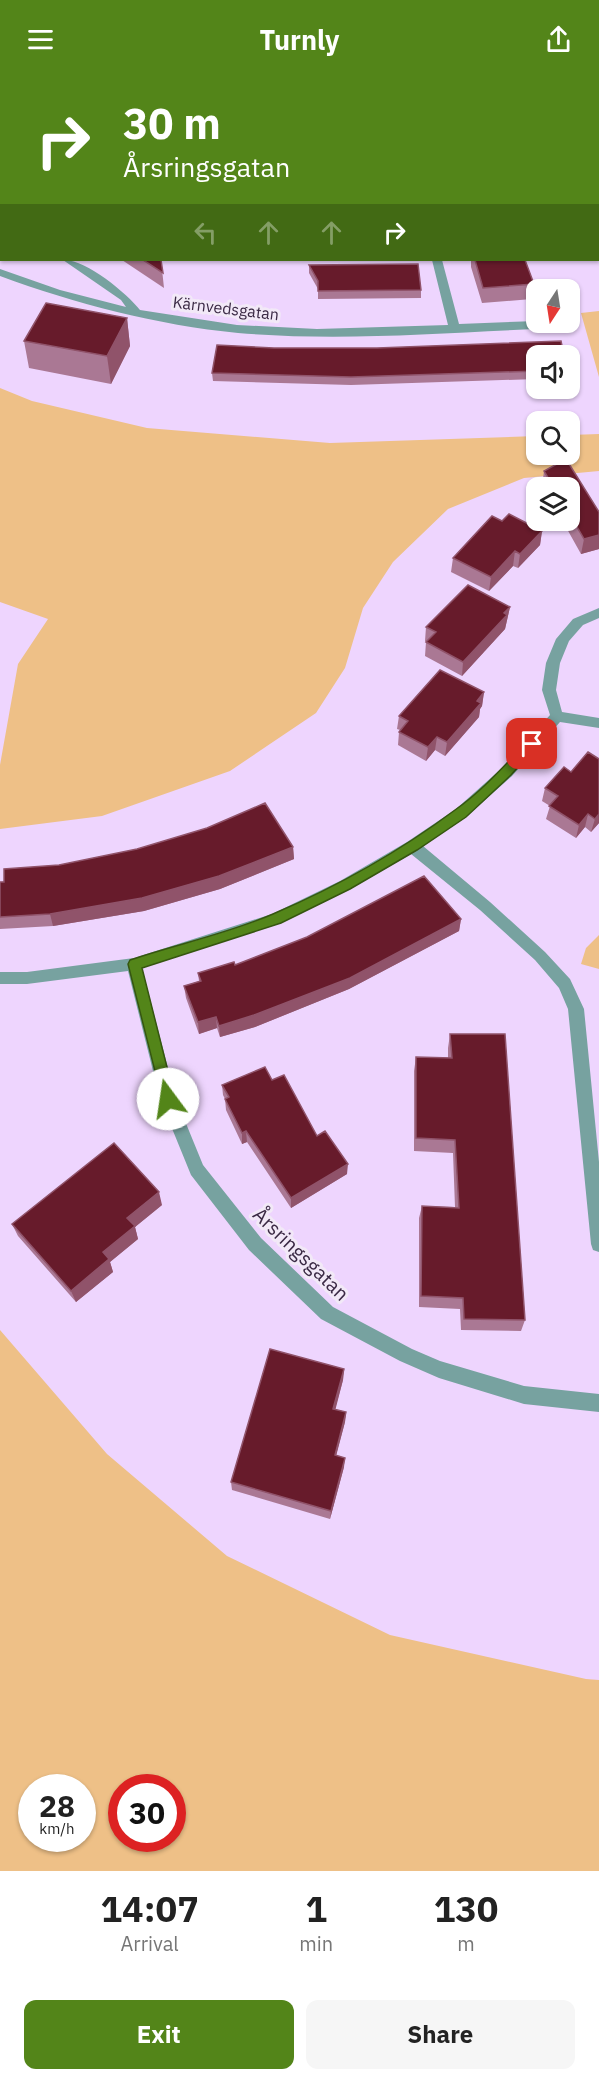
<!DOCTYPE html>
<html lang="en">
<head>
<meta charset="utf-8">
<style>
	:root { --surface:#fff; --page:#f6f6f6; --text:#222; --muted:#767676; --accent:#538519 }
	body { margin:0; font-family:"IBM Plex Sans",sans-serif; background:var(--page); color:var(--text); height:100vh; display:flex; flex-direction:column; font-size:22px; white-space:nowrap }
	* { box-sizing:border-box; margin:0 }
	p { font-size:20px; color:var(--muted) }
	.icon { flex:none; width:33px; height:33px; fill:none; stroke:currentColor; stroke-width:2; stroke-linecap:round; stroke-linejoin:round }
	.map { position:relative; height:1793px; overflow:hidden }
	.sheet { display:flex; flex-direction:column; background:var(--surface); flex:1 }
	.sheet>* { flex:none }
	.top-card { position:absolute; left:0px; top:0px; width:600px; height:183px; box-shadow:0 2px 4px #0004; background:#538519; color:#fff; overflow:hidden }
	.needle { width:39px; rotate:192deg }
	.tools { position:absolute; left:526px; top:201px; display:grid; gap:12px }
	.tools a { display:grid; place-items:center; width:54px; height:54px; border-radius:12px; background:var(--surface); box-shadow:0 2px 4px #0004; font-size:30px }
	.speed { position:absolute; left:18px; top:1696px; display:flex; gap:12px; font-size:30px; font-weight:700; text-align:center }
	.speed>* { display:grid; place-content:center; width:78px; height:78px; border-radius:50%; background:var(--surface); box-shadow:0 2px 4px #0004; line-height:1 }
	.speed small { font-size:15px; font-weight:400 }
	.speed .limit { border:9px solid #d22; background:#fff; color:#111 }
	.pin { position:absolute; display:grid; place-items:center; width:51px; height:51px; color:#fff; margin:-26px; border-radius:12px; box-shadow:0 3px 9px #0006 }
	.me { position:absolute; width:66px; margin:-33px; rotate:346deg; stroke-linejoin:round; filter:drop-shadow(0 0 4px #0008) }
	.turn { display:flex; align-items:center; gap:21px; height:126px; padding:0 24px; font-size:27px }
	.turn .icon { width:78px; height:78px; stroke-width:2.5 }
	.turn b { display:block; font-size:42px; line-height:51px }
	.lanes { display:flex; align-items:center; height:57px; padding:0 24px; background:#0003; justify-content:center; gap:30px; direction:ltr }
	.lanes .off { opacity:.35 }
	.eta { display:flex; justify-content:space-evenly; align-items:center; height:102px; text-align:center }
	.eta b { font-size:36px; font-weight:700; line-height:42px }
	.cta { display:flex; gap:12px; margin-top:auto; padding:12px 24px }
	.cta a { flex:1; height:69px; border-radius:12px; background:var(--accent); color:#fff; font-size:24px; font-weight:700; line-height:69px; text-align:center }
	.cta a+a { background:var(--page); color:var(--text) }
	header { display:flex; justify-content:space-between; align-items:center; height:78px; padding:0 24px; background:var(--accent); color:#fff; font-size:27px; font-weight:700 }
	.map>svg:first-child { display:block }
	.green { fill:#eec087; fill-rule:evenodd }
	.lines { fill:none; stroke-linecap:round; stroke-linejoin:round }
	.minor { fill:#77a2a0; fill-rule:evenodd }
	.wall { fill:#aa7894 }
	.shaded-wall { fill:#90536a }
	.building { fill:#671b2b; stroke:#90536a; stroke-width:1.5 }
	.route { fill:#538519; stroke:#365610; stroke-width:1.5 }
	.labels { text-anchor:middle; stroke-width:6; stroke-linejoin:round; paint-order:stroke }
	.far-street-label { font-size:16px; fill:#3b2a45; stroke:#f2e9f7 }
	.street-label { font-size:20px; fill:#3b2a45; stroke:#f2e9f7 }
</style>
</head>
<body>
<header><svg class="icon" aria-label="menu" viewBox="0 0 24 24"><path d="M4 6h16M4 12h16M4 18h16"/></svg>Turnly<svg class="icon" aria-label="share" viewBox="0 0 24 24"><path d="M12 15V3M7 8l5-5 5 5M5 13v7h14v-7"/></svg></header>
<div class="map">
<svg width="599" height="1793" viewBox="0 0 599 1793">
	<rect width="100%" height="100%" fill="#eed5fe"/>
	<path class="green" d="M599,233V299L581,235Z
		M0,310L32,323L147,350L330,365L537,358V376H570V357L599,356V393L524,400L448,431L393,484L363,530L345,590L316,635L230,693L102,738L0,751V687L18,586L48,541L0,524Z
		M599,857V891L581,886L586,870Z
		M0,1252L107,1376L227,1478L390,1557L586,1601L599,1602V1793H0ZM32,1710H82V1761H32ZM122,1710H172V1761H122Z"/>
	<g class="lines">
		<path class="minor" d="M176,0H187L189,2H177Z
			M278,0H289L291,2H279Z
			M0,145H2V152H0Z
			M63,182C84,180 127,215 140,232L237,247L317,251L448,247L432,182H442L459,246L537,243L567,246L561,250C454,254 345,264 238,255C157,247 76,226 0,198V191L60,212L126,229L121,222Z
			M599,530V540L583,547L569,563L560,585L556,612L562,634L599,640V650L560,644L512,698L466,739L423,768L490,824L545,874L570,901L584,931L599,1084V1174L593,1172L591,1166L568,931L559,910L535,882L480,832L411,776L350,811L281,845L142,890L176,1021L203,1087L261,1160L333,1229L412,1271L440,1283L524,1308L599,1316V1334L524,1326L439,1300L400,1283L321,1241L249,1172L191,1097L160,1021L128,893L27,906H0V894H27L134,880L272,836L340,803L407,764L456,731L502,690L550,637L542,612L546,585L556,561L573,541Z"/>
	</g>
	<path class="wall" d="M20,0H138V2H22Z
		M336,0H395V2H339Z
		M0,70H2V114H0Z
		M122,182H161L164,210Z
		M471,182H525L534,206L532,221L482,225L471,189Z
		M309,187L421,212V220L318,221V211L309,195Z
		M127,240L130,268L111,306L29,290L24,263Z
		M274,270L537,278V301L351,307L213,303L212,295Z
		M566,381L599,434V471L581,476L562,442H570V410H543L542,408L544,393Z
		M502,443L542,453L540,467L518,490L513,488L489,513L451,494L453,480Z
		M510,529L505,551L462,598L425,578L426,564L425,563L426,549Z
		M484,614L482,628L480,631L479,639L445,678L435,672L426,683L398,667L399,654L400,652L397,651L399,638Z
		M599,681V745L591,754L585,749L576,760L546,741L550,728L542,723L545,710L571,694Z
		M293,769L294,781L220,811L144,833L53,848L0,851V804Z
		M461,841L459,853L349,911L255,949L220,959L217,950L199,956L186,920L184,908L199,903L198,895Z
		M450,956L525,1242L521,1253L461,1252L460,1231L419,1229V1140L422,1128L455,1129L453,1075L414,1073V993L416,979L448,980V970Z
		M272,1002L347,1096L291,1130L247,1064L242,1066L226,1032L225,1021L223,1017L222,1007Z
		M162,1127L135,1149L138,1161L110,1184L113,1194L76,1224L18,1158L12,1146Z
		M344,1291L343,1302L335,1331L346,1334L345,1344L336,1377L344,1389L330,1441L232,1412L231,1404Z"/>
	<path class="shaded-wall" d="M127,240L130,268L111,306L107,278Z
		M542,453L540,467L518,490L520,476Z
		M599,457V471L581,476L584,461Z
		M515,473L513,488L489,513L491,499Z
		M510,529L505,551L462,598L463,584Z
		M484,614L482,628L480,631L479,639L445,678L447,664Z
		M437,659L435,672L426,683L428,669Z
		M588,736L585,749L576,760L579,747Z
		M599,736V745L591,754L595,741Z
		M293,769L294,781L220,811L144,833L53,848L50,836Z
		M461,841L459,853L349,911L255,949L220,959L219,948Z
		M216,939L217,950L199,956L198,944Z
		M246,1053L247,1064L242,1066V1055Z
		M348,1086L347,1096L291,1130V1120Z
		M159,1114L162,1127L135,1149L138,1161L110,1184L113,1194L76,1224L71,1213L103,1174L127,1140Z
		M344,1291L343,1302L333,1341V1331Z
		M346,1334L345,1344L334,1386L335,1377Z
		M345,1380L344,1389L330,1441L331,1433Z"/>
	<path class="building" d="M38,0H132L129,2H41Z
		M358,0H395V2H360Z
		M0,70H2V100H0Z
		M143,182H161L163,195Z
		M475,182H525L534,206L483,210Z
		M418,186L421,212L318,213V203L309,187Z
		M46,225L127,240L107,278L24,263Z
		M561,263L564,278H537V293L351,299L212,295L217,267L274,270H377Z
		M566,381L599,434V457L584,461L570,437V410H554L544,393Z
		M509,436L542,453L520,476L515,473L491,499L453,480L492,438L502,443Z
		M468,507L510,529L504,535L507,537L463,584L426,564L436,554L426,549Z
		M440,592L484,614L477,623L481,625L447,664L437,659L428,669L399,654L408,643L399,638Z
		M588,674L599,681V736L595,741L588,736L579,747L549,728L558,718L545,710L564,689L571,694Z
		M265,725L293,769L219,798L142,820L50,836L0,839V804H4V791L59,787L137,771L207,750Z
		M424,798L461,841L350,900L254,937L219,948L216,939L198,944L184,908L201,903L198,895L234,884L235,887L307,859Z
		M450,956H505L525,1242L464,1241L463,1220L421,1218L422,1128L459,1130L455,1062L416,1060V979L452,980Z
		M265,989L272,1002L284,997L317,1058L325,1053L348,1086L291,1120L246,1053L242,1055L225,1021L229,1019L222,1007Z
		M114,1065L159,1114L127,1140L135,1148L103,1174L109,1181L71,1213L12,1146Z
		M270,1271L344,1291L333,1331L346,1334L335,1377L345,1380L331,1433L231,1404Z"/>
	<path class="route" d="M532,661L536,663L538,666L536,669L511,697L466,739L417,772L350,811L281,845L142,890L175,1021L173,1025L168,1027L163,1025L128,886L130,882C177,866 227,856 273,836C336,809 400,773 455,732C482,713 505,687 528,663Z"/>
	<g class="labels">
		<g class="far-street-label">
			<text transform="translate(226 230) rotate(7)" y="6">Kärnvedsgatan</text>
		</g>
		<g class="street-label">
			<text transform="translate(301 1176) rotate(44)" y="7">Årsringsgatan</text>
		</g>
	</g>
</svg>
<div class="tools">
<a><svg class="needle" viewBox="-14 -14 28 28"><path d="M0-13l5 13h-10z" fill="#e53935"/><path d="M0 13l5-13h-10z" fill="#767676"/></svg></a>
<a><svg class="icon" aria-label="sound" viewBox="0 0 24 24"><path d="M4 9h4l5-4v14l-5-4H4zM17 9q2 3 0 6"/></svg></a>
<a><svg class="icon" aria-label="search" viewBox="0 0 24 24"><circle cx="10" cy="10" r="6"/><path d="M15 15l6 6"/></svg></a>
<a><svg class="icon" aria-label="layers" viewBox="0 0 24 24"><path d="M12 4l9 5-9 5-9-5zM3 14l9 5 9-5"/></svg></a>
</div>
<div class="speed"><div>28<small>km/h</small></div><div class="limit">30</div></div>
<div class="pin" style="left:532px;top:666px;background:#d93025"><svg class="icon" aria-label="arrive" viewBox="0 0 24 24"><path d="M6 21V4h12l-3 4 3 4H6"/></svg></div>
<svg class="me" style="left:168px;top:1021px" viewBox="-20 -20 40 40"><circle r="19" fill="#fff"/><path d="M0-13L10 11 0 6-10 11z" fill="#538519"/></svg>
<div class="top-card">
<div class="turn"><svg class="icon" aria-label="right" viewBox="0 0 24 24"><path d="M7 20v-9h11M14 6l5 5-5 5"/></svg><div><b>30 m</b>Årsringsgatan</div></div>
<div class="lanes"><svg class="icon off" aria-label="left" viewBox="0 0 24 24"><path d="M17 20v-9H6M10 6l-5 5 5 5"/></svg><svg class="icon off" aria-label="ahead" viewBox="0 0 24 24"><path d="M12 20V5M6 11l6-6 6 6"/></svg><svg class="icon off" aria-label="ahead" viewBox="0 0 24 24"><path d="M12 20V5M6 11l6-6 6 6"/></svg><svg class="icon" aria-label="right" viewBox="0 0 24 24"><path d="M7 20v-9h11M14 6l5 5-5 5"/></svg></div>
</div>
</div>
<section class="sheet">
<div class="eta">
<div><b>14:07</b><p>Arrival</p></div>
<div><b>1</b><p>min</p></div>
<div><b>130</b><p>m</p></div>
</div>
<div class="cta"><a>Exit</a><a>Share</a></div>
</section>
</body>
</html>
